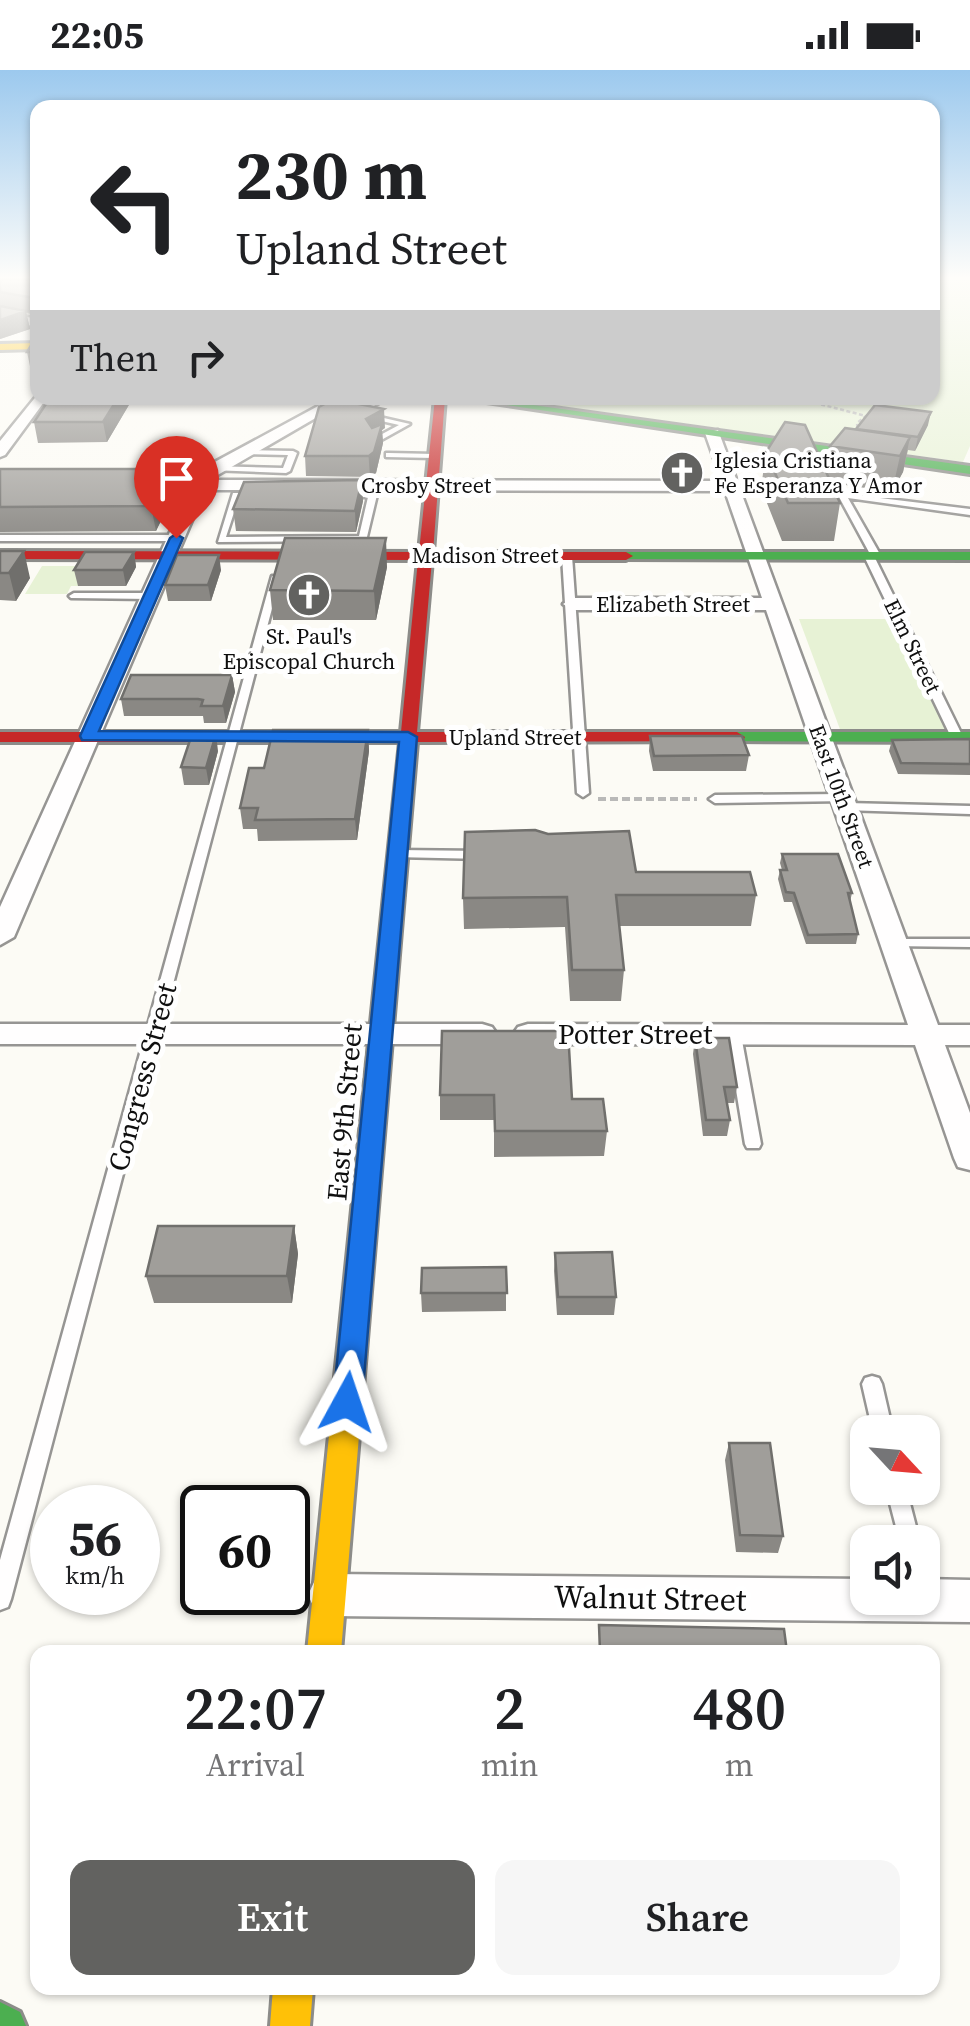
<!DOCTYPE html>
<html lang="en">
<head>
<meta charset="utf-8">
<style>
	:root { --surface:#fff; --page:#f6f6f6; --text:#202124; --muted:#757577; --accent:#626260 }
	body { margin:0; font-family:"Source Serif 4",serif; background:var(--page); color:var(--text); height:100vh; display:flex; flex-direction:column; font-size:38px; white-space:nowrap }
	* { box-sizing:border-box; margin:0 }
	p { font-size:32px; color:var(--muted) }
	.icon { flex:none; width:55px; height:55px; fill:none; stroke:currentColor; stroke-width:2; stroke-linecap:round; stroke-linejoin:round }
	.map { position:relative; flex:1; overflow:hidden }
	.panel { position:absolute; left:30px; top:1575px; width:910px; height:350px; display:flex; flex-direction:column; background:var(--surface); border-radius:20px; box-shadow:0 2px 8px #0004 }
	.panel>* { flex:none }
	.hud { position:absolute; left:30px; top:30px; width:910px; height:305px; border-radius:20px; box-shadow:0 2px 8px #0004; background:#fff; color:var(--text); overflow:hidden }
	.needle { width:65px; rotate:116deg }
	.fabs { position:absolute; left:850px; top:1345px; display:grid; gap:20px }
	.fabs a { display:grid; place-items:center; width:90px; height:90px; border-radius:20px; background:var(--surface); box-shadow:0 2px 8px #0004; font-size:50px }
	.speed { position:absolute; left:30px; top:1415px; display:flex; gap:20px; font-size:50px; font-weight:700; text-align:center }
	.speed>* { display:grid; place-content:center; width:130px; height:130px; border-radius:50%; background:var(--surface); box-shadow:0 2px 8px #0004; line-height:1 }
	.speed small { font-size:25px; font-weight:400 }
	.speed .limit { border:5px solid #111; border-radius:15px; background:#fff; color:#111 }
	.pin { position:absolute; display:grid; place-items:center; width:85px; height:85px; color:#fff; margin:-102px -42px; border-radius:50% 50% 50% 0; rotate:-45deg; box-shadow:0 0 10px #0007 }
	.pin .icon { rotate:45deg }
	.me { position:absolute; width:110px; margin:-55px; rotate:5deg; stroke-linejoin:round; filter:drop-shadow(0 0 8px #0008) }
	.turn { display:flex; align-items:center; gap:35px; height:210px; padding:0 40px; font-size:45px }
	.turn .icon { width:130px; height:130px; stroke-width:2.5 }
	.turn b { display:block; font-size:70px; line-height:85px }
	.then { display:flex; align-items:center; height:95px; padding:0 40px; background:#0003; gap:20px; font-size:38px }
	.eta { display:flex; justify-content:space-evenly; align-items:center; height:170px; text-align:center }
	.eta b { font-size:60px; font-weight:600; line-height:70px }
	.action { display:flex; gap:20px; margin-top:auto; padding:20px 40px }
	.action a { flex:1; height:115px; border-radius:20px; background:var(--accent); color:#fff; font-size:40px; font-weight:600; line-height:115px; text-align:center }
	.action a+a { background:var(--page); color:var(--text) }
	.status { display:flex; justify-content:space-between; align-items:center; height:70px; padding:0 50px; background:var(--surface); direction:ltr }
	.status svg { height:28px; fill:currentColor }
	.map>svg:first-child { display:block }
	.green { fill:#e7f2d5 }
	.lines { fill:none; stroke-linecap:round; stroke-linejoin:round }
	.lane-casing { stroke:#969593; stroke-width:5 }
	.street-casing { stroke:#969593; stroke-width:5 }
	.fast-casing { stroke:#8c8c89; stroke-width:6 }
	.slow-casing { stroke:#8c8c89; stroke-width:6 }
	.jam-casing { stroke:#8c8c89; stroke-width:6 }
	.path-far1 { stroke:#b9b9b8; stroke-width:2.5; stroke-dasharray:4 2.5; stroke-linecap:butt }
	.path { stroke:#b9b9b8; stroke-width:4; stroke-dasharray:8 4; stroke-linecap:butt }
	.lane { fill:#fffefe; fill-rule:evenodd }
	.street { fill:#fffefe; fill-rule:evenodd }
	.fast { fill:#4caf50; fill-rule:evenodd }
	.slow { fill:#ffc107; fill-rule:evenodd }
	.jam { fill:#c62828; fill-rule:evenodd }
	.wall { fill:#8a8884 }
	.shaded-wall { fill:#706f6c }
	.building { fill:#a09e9a; stroke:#706f6c; stroke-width:2.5 }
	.route { fill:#1a73e8; stroke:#114b97; stroke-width:2.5 }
	.labels { text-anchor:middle; stroke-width:10; stroke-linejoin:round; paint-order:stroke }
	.far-poi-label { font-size:22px; fill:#0f0f0f; stroke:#fff; text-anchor:start }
	.far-street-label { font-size:22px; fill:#0f0f0f; stroke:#fff }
	.street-label { font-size:28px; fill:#0f0f0f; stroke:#fff }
	.near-street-label { font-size:32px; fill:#0f0f0f; stroke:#fff }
</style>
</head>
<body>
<div class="status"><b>22:05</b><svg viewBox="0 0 49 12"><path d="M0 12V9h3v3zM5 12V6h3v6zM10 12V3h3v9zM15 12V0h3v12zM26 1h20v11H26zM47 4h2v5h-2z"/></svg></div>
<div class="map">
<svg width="970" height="1956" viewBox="0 0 970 1956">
	<rect width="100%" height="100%" fill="#fcfbf5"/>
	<path class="green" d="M945,209H970V376L963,392L501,328H932L933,212Z
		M42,496H89L78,516H71L67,524H25Z
		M799,549H894L949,662H841Z"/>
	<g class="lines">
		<g class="lane-casing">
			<path id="lane" d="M379,328H387L362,343L410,354L374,374L371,370L399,355L351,344Z
				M240,380L293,381L297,383L290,401L286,403L210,400L206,398L210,396L283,398L288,385L237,384Z
				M389,383L434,384L438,386L434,388L386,387V383Z
				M233,423H373L377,425L366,471L218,472ZM239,427H368L359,466L226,467Z
				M839,423L970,439V445L848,428L881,486L875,488L963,667L961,669L957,670L951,667L864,486L870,484L838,425Z
				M0,465H177L181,468L177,471H0Z
				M567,483L572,486L589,723L583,727L577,723L562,486Z
				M272,506L280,508L11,1529L8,1537L0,1540V1490Z
				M74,523H151L156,526L151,529L71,528L69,526Z
				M844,724L850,728L848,731L715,733L709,729L715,725Z
				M847,733L970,736V744L843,740V734Z
				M398,780L484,781L490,785L484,789L394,787V781Z
				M894,869H970V877L889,876L887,873Z
				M734,960L741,965L761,1074L759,1078H747L745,1074L727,965Z
				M872,1306L879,1308L882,1314L893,1362H873L862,1314L865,1308Z
				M886,1418H906L920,1472H900Z"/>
		</g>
		<g class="street-casing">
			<path id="street" d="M0,242L38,249V257L0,250Z
				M38,324L47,328L5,385L0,387V371Z
				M333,328H350L209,410L722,411L705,363L718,360L938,955H970V975H945L970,1043V1100L958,1097L954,1088L915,975L528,974L518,971L513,964L518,957L528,954L908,955L766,540H573L563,534L573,528H762L725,421L205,420L14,867L0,875V837L189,420H135L127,415L135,410H193L198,401Z
				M0,954H482L492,957L497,964L492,971L482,974H0Z
				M330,1504L868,1509V1528H922V1509L970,1510V1552L330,1546L315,1540L308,1525L315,1510Z"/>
		</g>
		<g class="fast-casing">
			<path id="fast" d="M459,328H483L970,396V404Z
				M626,482H970V490L621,489L619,486Z
				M737,662H970V672L731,671L729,667Z
				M0,1932L20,1942L26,1956H0Z"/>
		</g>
		<g class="slow-casing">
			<path id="slow" d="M38,273V279L0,280V274Z
				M394,819L404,825L341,1582H307L384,825Z
				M273,1918H313L310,1956H270Z"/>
		</g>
		<g class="jam-casing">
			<path id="jam" d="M435,328H445L433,482H626L633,486L626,490H432L417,662H737L745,667L743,671L417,672L404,825L394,831L384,825L400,672H0V662H401L418,490L0,489V481L419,482Z"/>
		</g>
		<path class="path-far1" d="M796,328L866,346L857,353L858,363"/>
		<path class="path" d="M598,729H697"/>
		<use href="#lane" class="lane"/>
		<use href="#street" class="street"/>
		<use href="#fast" class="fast"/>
		<use href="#slow" class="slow"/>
		<use href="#jam" class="jam"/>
	</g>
	<path class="wall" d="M0,209H38V245L26,243L30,259L0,269Z
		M38,264V301H31L27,282Z
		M133,328L107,372L38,373L34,352Z
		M928,355L915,381L908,380L903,402L892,422L832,413L840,433L834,471H782L761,418L766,382L826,401L830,376L856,359Z
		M385,358L382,360L383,373L376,403L370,407L306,406L305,386Z
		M0,399H170L174,424L156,461L0,462Z
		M363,431L356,462L236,461L233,439Z
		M0,481L30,508L16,531L0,530Z
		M134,482L136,497L126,516H78L74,500Z
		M387,497L376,550H273L270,520Z
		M221,500L211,531H168L165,515Z
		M232,605L235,622L226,653H204L203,646H124L121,629Z
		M368,660L369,681L357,770L258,771L257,759H243L240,738L264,698Z
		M650,666L749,685L746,701H653L649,681Z
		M970,669V705L898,704L889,681L892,670Z
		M218,681L209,715H184L181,697Z
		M782,784L852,823L850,832L858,864L856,874H806L792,832H784L778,809L780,800H782L780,793Z
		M636,802L756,825L751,856H619L624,900L621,931H570L565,857L464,859L463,828Z
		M442,961L572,1029L607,1061L604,1086L494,1087V1050H440V1025Z
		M695,968L737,1017L734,1033H727L730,1050L727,1066H703L693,984Z
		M294,1156L298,1184L292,1233H154L146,1206Z
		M555,1183L616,1227L614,1245H557L554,1201Z
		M506,1197V1241L422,1242L421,1223Z
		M729,1373L783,1466L778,1483L736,1482L725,1390Z"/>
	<path class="shaded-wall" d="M26,241L30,259L0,269V250Z
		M118,328H133L107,372L103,352Z
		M384,339L385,358L382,360L383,373L376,403L370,407L366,349Z
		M931,342L928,355L915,381L918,367Z
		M910,367L903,402L892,422L900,386Z
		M170,399L174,424L156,461L151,436Z
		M362,410L363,431L356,462L355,441Z
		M386,468L387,497L376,550L374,521Z
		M24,481L30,508L16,531L9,503Z
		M134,482L136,497L126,516L123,500Z
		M219,485L221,500L211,531L208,515Z
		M232,605L235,622L226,653L223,636Z
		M368,660L369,681L357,770L355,749Z
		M216,664L218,681L209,715L206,698Z
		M294,1156L298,1184L292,1233L287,1206Z"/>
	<path class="building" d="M0,209H38V236L35,228L0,222Z
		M0,236L26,241L0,250Z
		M38,264V282H27Z
		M50,328H118L103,352H34Z
		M334,329L384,339L366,349L372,358L382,354L374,382L369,386H305L319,337Z
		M875,335L931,342L918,367L856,359Z
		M785,352L805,355L840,433H788L766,382Z
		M845,358L910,367L900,386L830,376Z
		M0,399H170L151,436L0,437Z
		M362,410L355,441L233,439L244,412Z
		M285,468H386L374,521L270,520Z
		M0,481H24L9,503H0Z
		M85,482H134L123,500H74Z
		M177,485H219L208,515H165Z
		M131,605H232L223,636H201L203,630L198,629H121Z
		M273,660H368L355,749L255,750L258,738H240L249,698H264Z
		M192,664H216L206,698L181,697Z
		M650,666H742L749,685L654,686Z
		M970,669V694L901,693L892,670Z
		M535,760L548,764L629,761L636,802H750L756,825H616L624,900H572L567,827L463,828L465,762Z
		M782,784H838L852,823H848L858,864L808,865L794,823L786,822L780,800H787Z
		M442,961H568L572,1029H603L607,1061H495L494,1025H440Z
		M695,968H729L737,1017H724L730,1050H706Z
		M158,1156H294L287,1206H146Z
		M612,1182L616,1227H558L555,1183Z
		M506,1197L507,1223H421L422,1198Z
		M729,1373H770L783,1466L740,1465Z
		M599,1555L784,1559L787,1582H600Z"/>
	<linearGradient id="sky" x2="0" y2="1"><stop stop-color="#9cc9ee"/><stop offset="0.43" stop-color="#fefdfa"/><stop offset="1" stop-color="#fefdfa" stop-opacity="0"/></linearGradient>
	<rect width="970" height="483" fill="url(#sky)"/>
	<path class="route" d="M176,464L183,468L99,661L408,662L417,667L362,1332L358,1341L347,1344L337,1341L333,1332L399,672L82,670L80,666L170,468Z"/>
	<defs>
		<g id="church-disc" transform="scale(2.25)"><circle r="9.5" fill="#626260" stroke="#fff"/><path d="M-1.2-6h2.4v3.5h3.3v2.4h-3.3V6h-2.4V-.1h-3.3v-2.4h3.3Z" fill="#fff"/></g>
	</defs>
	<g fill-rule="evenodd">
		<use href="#church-disc" x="682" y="403"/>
		<use href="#church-disc" x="309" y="525"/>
	</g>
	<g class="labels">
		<g class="far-poi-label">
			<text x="714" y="398">Iglesia Cristiana<tspan x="714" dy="25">Fe Esperanza Y Amor</tspan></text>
			<text x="309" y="574" text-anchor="middle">St. Paul's<tspan x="309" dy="25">Episcopal Church</tspan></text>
		</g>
		<g class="far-street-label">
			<text x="426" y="423">Crosby Street</text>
			<text x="485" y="493">Madison Street</text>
			<text x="673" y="542">Elizabeth Street</text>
			<text transform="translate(913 576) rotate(64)" y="8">Elm Street</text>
			<text x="515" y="675">Upland Street</text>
			<text transform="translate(842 726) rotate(70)" y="8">East 10th Street</text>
		</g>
		<g class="street-label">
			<text x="635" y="974">Potter Street</text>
			<text transform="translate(142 1007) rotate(-75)" y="10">Congress Street</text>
			<text transform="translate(344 1042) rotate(-85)" y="10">East 9th Street</text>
		</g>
		<g class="near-street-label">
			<text transform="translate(650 1528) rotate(1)" y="11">Walnut Street</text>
		</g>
	</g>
</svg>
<div class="fabs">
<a><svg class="needle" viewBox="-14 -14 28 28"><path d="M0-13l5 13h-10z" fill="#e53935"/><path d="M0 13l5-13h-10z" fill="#757577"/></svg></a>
<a><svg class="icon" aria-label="sound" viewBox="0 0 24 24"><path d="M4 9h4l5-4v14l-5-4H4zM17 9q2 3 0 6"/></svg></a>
</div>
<div class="speed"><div>56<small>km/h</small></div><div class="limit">60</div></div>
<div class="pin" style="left:176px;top:468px;background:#d93025"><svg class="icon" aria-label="arrive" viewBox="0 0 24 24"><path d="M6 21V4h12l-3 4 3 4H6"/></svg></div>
<svg class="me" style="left:347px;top:1332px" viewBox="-20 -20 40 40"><path d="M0-17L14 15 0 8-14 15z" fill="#1a73e8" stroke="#fff" stroke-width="4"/></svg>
<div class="hud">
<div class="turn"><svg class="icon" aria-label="left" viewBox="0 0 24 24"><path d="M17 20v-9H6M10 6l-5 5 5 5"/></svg><div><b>230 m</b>Upland Street</div></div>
<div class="then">Then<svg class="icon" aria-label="right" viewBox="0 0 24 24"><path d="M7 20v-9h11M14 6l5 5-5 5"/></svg></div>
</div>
<section class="panel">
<div class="eta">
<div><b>22:07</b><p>Arrival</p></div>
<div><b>2</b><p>min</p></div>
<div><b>480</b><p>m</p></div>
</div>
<div class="action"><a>Exit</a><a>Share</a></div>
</section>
</div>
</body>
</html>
